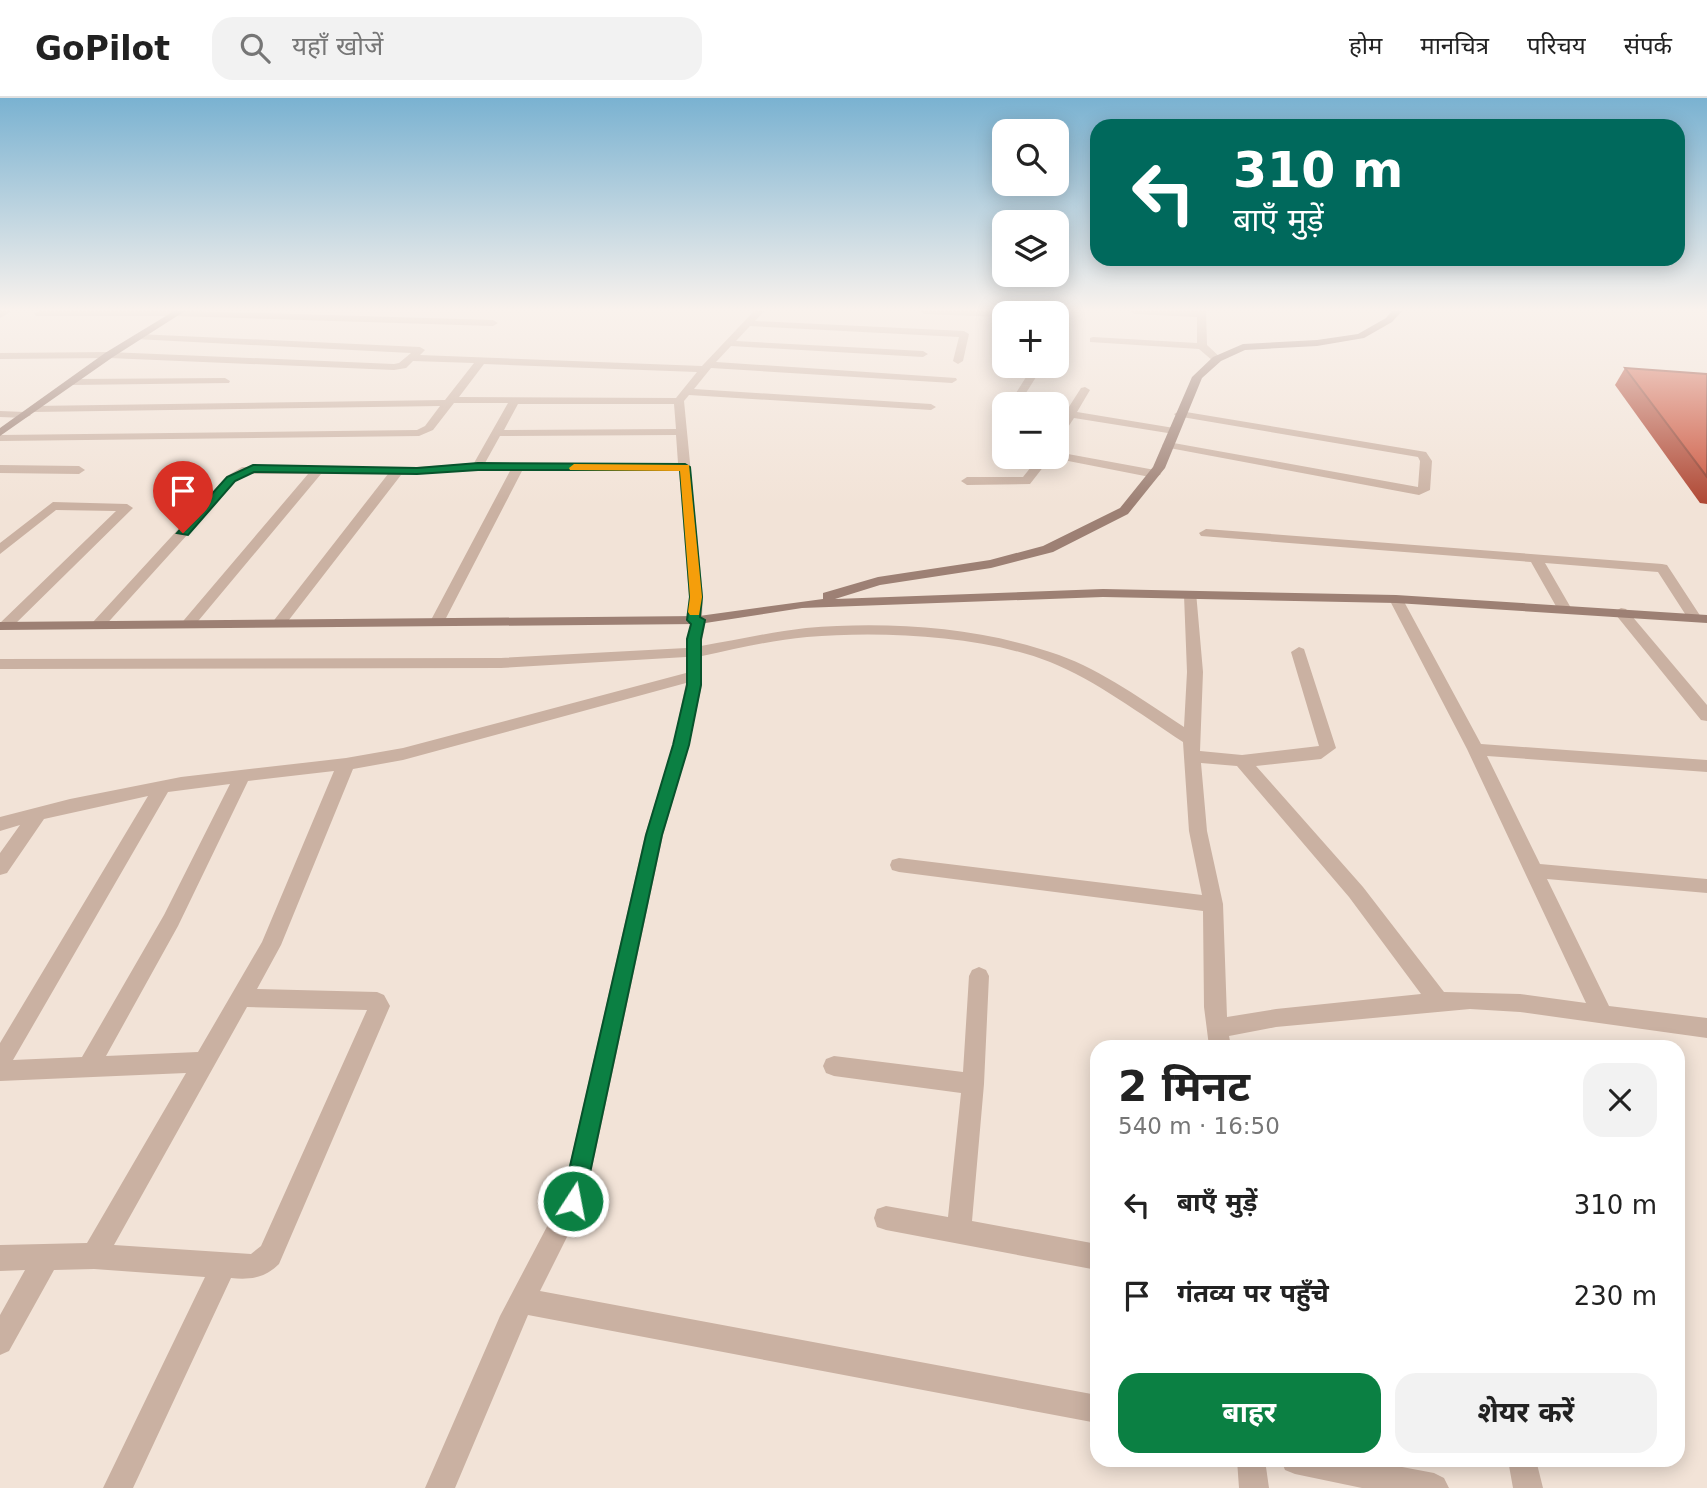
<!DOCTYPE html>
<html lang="hi">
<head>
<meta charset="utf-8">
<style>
	:root { --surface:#fff; --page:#f2f2f2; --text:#222; --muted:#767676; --line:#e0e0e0; --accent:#0b8043 }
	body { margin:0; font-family:"DejaVu Sans","Noto Sans Devanagari",sans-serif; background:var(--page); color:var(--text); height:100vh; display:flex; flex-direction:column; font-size:26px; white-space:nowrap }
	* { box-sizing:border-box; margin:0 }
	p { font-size:23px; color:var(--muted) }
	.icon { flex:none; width:38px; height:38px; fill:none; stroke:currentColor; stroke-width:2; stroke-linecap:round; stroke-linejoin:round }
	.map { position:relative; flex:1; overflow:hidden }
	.details { position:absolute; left:1090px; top:942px; width:595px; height:427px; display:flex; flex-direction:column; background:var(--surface); border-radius:21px; box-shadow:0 4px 18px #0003 }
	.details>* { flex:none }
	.top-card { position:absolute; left:1090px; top:21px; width:595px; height:147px; border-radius:21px; box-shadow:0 4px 18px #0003; background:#00695c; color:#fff; overflow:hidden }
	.fabs { position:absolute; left:992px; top:21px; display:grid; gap:14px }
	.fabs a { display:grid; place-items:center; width:77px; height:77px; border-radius:14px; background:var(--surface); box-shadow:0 4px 18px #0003; font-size:35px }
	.pin { position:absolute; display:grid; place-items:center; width:60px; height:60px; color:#fff; margin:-72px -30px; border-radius:50% 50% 50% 0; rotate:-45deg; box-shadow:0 0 7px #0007 }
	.pin .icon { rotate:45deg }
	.me { position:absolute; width:77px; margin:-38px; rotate:11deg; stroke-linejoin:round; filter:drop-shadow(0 0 5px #0008) }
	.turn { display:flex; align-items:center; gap:24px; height:147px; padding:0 28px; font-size:32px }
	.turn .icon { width:91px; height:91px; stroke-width:2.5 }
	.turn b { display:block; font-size:49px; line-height:60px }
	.round { display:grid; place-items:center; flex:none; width:74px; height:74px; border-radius:21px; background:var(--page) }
	.headline { display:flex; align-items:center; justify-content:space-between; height:119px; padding:0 28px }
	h1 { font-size:42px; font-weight:700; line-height:52px }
	.cta { display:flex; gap:14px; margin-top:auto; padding:14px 28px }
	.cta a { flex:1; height:80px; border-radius:21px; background:var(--accent); color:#fff; font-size:28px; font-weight:700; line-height:80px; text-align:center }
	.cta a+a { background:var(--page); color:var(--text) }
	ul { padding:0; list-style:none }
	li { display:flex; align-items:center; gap:21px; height:91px; padding:0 28px }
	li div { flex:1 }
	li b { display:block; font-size:26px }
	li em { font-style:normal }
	header { display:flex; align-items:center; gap:42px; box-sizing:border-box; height:98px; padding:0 35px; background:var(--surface); border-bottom:2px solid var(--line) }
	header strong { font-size:33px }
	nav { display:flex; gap:38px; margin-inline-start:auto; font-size:24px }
	.search { width:490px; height:63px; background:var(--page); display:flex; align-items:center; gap:18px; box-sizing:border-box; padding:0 24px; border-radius:21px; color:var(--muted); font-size:26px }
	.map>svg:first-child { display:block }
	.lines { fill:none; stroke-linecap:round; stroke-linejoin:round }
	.street { fill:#cab1a2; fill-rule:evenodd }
	.secondary { fill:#9d8074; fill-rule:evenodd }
	.wall { fill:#af4733 }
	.building { fill:#cb533b; stroke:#8e3a29; stroke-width:2 }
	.route { fill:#0b8043; stroke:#07532c; stroke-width:2 }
	.slow { fill:#f59e0b }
</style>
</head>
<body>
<header>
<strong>GoPilot</strong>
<div class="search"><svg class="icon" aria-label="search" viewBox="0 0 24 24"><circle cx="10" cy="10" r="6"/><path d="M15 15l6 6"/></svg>यहाँ खोजें</div>
<nav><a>होम</a><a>मानचित्र</a><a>परिचय</a><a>संपर्क</a></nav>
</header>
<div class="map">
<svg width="1707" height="1390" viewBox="0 0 1707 1390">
	<rect width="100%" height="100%" fill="#f2e3d7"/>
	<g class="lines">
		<path class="street" d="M0,213H12L0,220Z
			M39,213H192L493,222L498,225L493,228L177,218H36L34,216Z
			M754,213H764L755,223L964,233L969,236L963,263L958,266L953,263L959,239L750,228L736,243L923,253L928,256L923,259L731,248L716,264L956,280L957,282L952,285L711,270L694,291L931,306L936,309L931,312L689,297L684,303L703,499L702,518L706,522L701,548C736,542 771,534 806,530C889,523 980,529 1059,557C1103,573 1144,603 1184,629L1187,574L1184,497L1186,494H1196L1203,574L1200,653L1242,657L1319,648L1291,554L1299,549L1304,551L1336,650L1321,661L1256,668L1363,789L1444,894L1520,896L1586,905L1467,651L1389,501L1391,498H1401L1481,646L1707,662V674L1487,658L1540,766L1707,781V795L1547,781L1609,908L1707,920V940L1520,914L1470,911L1276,929L1229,938L1231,948H1209L1204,909L1203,813L899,774L892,772L890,767L892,762L899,760L1202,797L1189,733L1183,644C1140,616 1097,583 1050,564C981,537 880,533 807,539C772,542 736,551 702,558V587L689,647L663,737L585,1103L540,1193L1097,1297V1325L528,1217L455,1390H425L500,1218L562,1100L645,737L673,647L686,585L403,662L353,671L281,847L257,891L377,894L384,897L390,908L279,1166C265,1180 250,1182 231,1180L133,1390H103L205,1179L94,1171L54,1172L9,1253L0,1257V1217L25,1172L0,1173V1147L87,1145L186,975L0,983V945L148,698L44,721L7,775L0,777V755L20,727L0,733V719L70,701L181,679L346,660L403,650L686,575V559L501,570L0,571V561L501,560L686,550L691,526L687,522L689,499L679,373H522L445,522L438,526L431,522L510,373H448L401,377L285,527H275L273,524L275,521L388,376H321L194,528H184L182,525L184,522L308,376H248L235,384L103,530L98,531L91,527L93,524L227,378L242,369H417L474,365L508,305H454L433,332L419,338L0,343V337L417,332L425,328L440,308L33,314L28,311L33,308L445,302L474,265L413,263L406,270L394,272L109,260L0,261V255L109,254L394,266L399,265L411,255L135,241L133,239L138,236L420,249L425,252L420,257L702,268ZM484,266L697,274L676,300L459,299ZM518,306H674L676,331L504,332ZM676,337L678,365H485L500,338ZM1201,665L1237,668L1349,799L1421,896L1276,911L1227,919L1223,806L1207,733ZM334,673L262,844L198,954L106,958L178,828L248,683ZM230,686L164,817L82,959L13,962L168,694ZM247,909L367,912L261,1148L251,1156L114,1147Z
			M919,213H990L1008,215H1004V219L924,216Z
			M1130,213H1206L1207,247L1222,261L1213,263L1199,251L1090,244V240L1093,239L1197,245V219L1135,216Z
			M1033,268H1043L1019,306H1009Z
			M225,280L230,283L229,285L71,287L66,284L71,281Z
			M1085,289L1090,292L1077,314L1174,330L1180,333L1174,336L1074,320L1061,340L1057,341V329L1063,318L1057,317V311L1067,312L1081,290Z
			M0,313L25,314L31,317L25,320L0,319Z
			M1180,313L1426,354L1432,363L1430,392L1419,397L1164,349L1162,347L1168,344L1418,389L1420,363L1418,359L1176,318L1174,316Z
			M1057,354L1155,372L1161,376L1155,380L1053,360L1052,359H1057Z
			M1039,359H1051L1030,386L967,387L961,383L967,379H1023Z
			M0,367L79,368L85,372L79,376L0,375Z
			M53,404L127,406L133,410L10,531H0V525L116,413L56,412L0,456V445Z
			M1206,431L1662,466L1667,467L1701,519L1699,522H1689L1658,474L1545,465L1571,510L1564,514L1557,510L1531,464L1201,438L1199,435Z
			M1621,510L1626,511L1707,607V623L1701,622L1616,517L1614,514Z
			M979,869L986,872L989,878L984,986L972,1123L1097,1146V1172L886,1132L877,1129L874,1120L877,1111L886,1108L948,1119L961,995L834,978L826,975L823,968L826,961L834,958L963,974L969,878L972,872Z
			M1237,1362H1265L1269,1390H1239Z
			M1281,1362H1365L1434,1375L1444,1380L1449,1390H1362L1295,1376L1285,1372Z
			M1508,1362H1536L1543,1390H1513Z"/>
		<path class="secondary" d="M174,213H185L113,259L0,338V330L105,255Z
			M1392,213H1402L1392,224L1364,240L1317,248L1245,252L1221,263L1202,280L1165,370L1128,416L1053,454L991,470L880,487L835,501L1103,491L1396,497L1707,517V525L1396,505L1103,499L802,510L699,526L0,532V524L699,518L823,501V495L878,479L990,462L1043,448L1120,410L1153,369L1192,279L1213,259L1243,246L1317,242L1358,236L1386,220Z"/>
	</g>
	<path class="wall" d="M1625,270L1707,276V406L1700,405L1615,287Z"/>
	<path class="building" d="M1625,270L1707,276V379Z"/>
	<linearGradient id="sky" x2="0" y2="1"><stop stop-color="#7ab2d1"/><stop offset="0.52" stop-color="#f9f2ed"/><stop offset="1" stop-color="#f9f2ed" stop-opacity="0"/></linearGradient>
	<rect width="1707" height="407" fill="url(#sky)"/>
	<path class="route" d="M478,365L685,366L690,369L702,499L700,519L705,522L701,541V587L689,647L662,737L584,1103L581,1111L573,1115L565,1111L562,1103L646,737L673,647L687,587V541L691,526L687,522L690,499L680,372H478L417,376L254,374L235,383L188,437L177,435L227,379L253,367L417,370Z"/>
	<path class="slow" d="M574,366L689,367L702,499L699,517H690L688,514L690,499L680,373L570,372L569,370Z"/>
</svg>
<div class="fabs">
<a><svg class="icon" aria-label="search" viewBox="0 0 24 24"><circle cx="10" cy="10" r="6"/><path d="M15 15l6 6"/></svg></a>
<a><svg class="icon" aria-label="layers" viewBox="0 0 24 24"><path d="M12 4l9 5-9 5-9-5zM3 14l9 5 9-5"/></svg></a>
<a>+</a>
<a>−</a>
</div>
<div class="pin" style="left:183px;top:435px;background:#d93025"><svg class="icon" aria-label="arrive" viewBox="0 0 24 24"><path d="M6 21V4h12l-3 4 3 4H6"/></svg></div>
<svg class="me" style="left:573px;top:1103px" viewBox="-20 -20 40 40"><circle r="17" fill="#0b8043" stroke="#fff" stroke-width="3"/><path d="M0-11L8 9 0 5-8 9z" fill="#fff"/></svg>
<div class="top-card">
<div class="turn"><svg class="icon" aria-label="left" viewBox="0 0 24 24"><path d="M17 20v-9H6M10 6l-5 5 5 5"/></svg><div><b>310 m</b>बाएँ मुड़ें</div></div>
</div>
<section class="details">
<div class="headline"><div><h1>2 मिनट</h1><p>540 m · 16:50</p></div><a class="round"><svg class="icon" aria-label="close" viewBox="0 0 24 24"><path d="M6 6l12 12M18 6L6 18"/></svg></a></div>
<ul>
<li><svg class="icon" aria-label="left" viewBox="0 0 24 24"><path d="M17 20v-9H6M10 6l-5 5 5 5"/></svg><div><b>बाएँ मुड़ें</b></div><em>310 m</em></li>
<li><svg class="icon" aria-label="arrive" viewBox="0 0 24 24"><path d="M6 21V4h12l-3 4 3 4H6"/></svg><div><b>गंतव्य पर पहुँचे</b></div><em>230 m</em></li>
</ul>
<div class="cta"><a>बाहर</a><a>शेयर करें</a></div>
</section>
</div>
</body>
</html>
